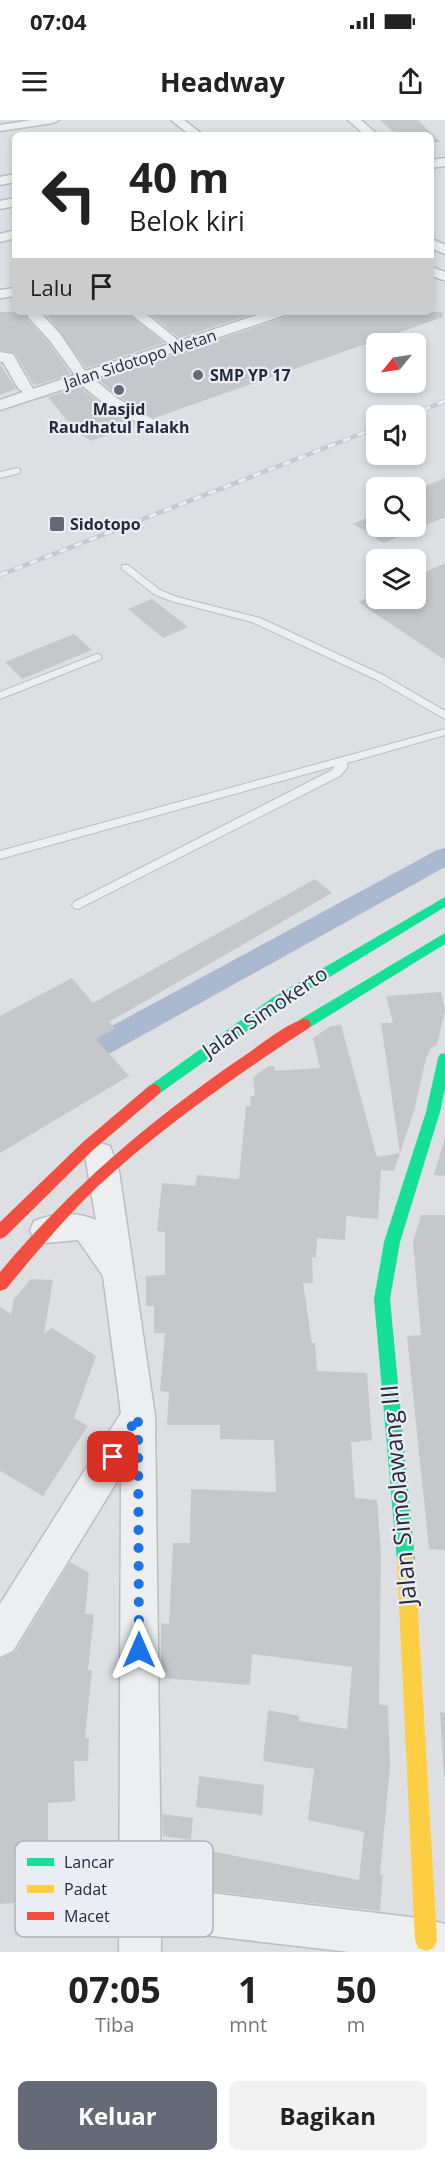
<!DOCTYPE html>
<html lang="id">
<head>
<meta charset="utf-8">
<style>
	:root { --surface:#fff; --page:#f2f2f2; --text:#222; --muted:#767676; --accent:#666a76 }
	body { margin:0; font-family:"Open Sans",sans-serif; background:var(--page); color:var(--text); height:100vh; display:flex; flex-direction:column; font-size:22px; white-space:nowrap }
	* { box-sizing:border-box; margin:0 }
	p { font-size:20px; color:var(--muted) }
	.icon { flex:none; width:33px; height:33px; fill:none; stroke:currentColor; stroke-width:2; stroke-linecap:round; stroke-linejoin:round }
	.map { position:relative; height:1832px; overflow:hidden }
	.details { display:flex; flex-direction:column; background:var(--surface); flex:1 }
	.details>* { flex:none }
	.hud { position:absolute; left:12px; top:12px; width:422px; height:183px; border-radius:9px; box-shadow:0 3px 9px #0003; background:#fff; color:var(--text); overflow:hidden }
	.needle { width:39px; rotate:240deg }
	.tools { position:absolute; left:366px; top:213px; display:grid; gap:12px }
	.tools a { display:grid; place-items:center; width:60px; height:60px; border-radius:9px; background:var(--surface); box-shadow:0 3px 9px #0003; font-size:30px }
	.pin { position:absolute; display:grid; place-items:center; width:51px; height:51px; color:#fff; margin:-26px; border-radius:12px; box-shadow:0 3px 9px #0006 }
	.me { position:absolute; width:66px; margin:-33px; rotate:0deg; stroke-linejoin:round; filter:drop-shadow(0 0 4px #0008) }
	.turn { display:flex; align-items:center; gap:21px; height:126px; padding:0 18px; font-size:27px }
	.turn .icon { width:78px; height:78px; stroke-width:2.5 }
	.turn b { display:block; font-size:42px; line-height:51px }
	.then { display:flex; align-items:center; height:57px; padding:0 18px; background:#0003; gap:12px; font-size:22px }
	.eta { display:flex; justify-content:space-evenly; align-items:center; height:102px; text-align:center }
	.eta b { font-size:36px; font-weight:700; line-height:42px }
	.button { display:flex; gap:12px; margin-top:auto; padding:12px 18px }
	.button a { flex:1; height:69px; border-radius:9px; background:var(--accent); color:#fff; font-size:24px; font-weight:700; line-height:69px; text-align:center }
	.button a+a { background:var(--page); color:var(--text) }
	.status { display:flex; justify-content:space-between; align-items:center; height:42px; padding:0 30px; background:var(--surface); direction:ltr }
	.status svg { height:16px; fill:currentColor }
	header { display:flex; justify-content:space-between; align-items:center; height:78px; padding:0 18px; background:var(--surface); font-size:27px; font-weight:700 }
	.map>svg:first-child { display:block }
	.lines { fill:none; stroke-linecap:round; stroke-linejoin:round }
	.canal { fill:#aab9d0; fill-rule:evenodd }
	.building { fill:#c6c7cb }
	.lane-casing { stroke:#bcbdc1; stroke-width:2 }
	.street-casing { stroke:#bcbdc1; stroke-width:3 }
	.lane { fill:#edeef0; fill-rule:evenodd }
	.street { fill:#edeef0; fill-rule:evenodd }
	.fast { fill:#16e098; fill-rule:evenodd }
	.slow { fill:#ffcf43; fill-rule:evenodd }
	.jam { fill:#f24e42; fill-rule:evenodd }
	.rail-casing { stroke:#c6c8cb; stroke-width:4.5 }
	.rail { stroke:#eaedf4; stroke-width:3; stroke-dasharray:8; stroke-linecap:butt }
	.route { stroke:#1a73e8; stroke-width:10; stroke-dasharray:0 18 }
	.poi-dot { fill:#666a76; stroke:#eaedf4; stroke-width:2 }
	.labels { text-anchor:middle; stroke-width:4.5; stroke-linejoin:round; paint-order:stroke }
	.far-street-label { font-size:16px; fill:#252b3c; stroke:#eaedf4 }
	.far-poi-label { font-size:16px; font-weight:bold; fill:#252b3c; stroke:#eaedf4; text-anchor:start }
	.street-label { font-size:20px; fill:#252b3c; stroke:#eaedf4 }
	.near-street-label { font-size:24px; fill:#252b3c; stroke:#eaedf4 }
	.key { fill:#eaedf4; stroke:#afb3bd; stroke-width:1.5 }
	.key-label { font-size:16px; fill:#252b3c }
</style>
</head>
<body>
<div class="status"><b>07:04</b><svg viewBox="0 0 49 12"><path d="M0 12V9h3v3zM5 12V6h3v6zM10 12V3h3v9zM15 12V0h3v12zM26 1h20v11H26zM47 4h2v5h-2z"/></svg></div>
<header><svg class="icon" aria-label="menu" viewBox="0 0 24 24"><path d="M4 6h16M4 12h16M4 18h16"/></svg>Headway<svg class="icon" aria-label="share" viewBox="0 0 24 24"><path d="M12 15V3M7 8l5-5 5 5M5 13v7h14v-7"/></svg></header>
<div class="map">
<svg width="445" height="1832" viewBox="0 0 445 1832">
	<rect width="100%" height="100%" fill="#dedfe3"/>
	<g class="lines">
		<path class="canal" d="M445,728V747L80,950L70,953L60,950L56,942L60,934L437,730Z"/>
	</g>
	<path class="building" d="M380,0H418L440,22L430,23V15H397Z
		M0,192H26L27,199L48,222L71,254L37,265L33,264L15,233L0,230Z
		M45,192H126L164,223L86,248Z
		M148,192H259L179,218Z
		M289,192H442L443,197L154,298L118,276L99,260L286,197Z
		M0,244L16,269L0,275Z
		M80,267L104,286L137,304L91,321L76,311L48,277Z
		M445,358V397L384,423L353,404L376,394V406H416V370Z
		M445,443V540L358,482L376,474V478H416V456Z
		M152,479L188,507L163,518L128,489Z
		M74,514L92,530L22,559L5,542Z
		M315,759L332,773L109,902L115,908L96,919L129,956L0,1033V896L72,858L93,883Z
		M441,872L445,890L437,925L431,928L426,938L414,991L394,1051L381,1050L378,1099L346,1096L345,1120L317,1118L316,1138L312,1137L313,1163H303L312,1223H315L317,1251L367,1253L372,1320L351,1322L355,1378L377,1380L381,1434L379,1584L388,1586L390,1647L380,1754L383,1755L380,1791L193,1769L195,1728L359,1760L364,1712L308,1700L314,1649L263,1641L268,1590L299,1596V1601L347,1609L352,1547L252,1534L250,1565L161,1558V1503L169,1504L173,1423H190L191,1369L276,1372L274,1320L220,1319V1305H167L169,1272L160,1271L165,1213H154V1186H146V1156L165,1155V1112L157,1111L162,1063L195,1066L197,1055L239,1059L246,986H251L250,976H255L253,957L269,946H274L275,951L320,948L313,918L331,906L341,905L377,1037L400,1033L381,903H393L386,876Z
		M445,1017V1056L434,1055Z
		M421,1095H445V1430L429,1429L407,1216L421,1215L413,1122Z
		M31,1159L53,1160L44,1214L52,1208L96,1236L74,1298L88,1306L43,1376L0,1351V1187L11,1194L14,1179Z
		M70,1442L89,1453L85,1494H94L88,1550H92L85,1618H89L88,1641H74L75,1681L48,1683V1780L0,1784V1539L15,1532Z
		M440,1592L445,1593V1657H444Z
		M199,1656L264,1665L262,1695L196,1687Z
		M162,1694L193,1698L191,1720L163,1716Z"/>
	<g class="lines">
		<g class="lane-casing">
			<path id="lane" d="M17,348L20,349V353L0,358V352Z
				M122,445H128L160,470L177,477L260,498L385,556L445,591V599L377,560L252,502L171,481L154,474L122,449Z
				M97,534L101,535V539L0,579V572Z
				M445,609V615L347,643V648L340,656L78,789L74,788L72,785L74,782L332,650L335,646L0,739V731Z"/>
		</g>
		<g class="street-casing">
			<path id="street" d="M31,0H59L53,3L0,11V5Z
				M171,0H184L203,15H190Z
				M348,0H361L378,15H365Z
				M445,38V46L430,48V40Z
				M15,54V62L0,65V57Z
				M15,78V86L0,89V81Z
				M15,110V118L0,122V114Z
				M430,118L445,125V134L430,128Z
				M430,146L445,152V161L430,155Z
				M15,168V176L0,178V170Z
				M29,192H43L42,194L61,215L85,251L169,224L128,192H144L179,221L266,192H287L285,195L94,259L117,278L154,300L156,303L148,308L105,284L80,264L0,290V280L23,272L18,268L3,242H0V232L13,234L33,269L75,255L50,221L29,198L27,195Z
				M100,1023L110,1026L119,1051L155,1296L161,1767L426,1799L445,1804V1832H349L161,1810V1832H119L121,1355L13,1531L0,1537V1484L121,1293L103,1156L78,1120L45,1123L34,1119L30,1110L34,1101C55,1093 75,1091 96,1100L85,1035L90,1026Z"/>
		</g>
		<use href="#lane" class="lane"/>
		<use href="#street" class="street"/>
		<path class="fast" d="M445,777V787L282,886L159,974H149L147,970L149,966L272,878Z
			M445,813V824L309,908H299L297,904L299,900Z
			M445,933V969L440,992L400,1122L390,1179L415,1441L412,1447L406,1450L400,1447L397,1441L374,1179L384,1122L426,992L438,938L440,934Z"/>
		<path class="slow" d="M406,1432L412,1435L415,1441L437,1820L434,1828L426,1831L418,1828L415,1820L397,1441L400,1435Z"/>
		<path class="jam" d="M304,899L309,900L311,904L309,908C235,956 162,1007 97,1067C64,1099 35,1134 6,1169L0,1171V1152C72,1067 147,1003 238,940C257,928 283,905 304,899Z
			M154,964L159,966L161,970L159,974L93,1030L5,1117L0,1119V1102L83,1022L149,966Z"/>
		<g class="rail-casing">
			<path id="rail" d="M408,296L445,281
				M0,455L376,308"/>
		</g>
		<use href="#rail" class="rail"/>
	</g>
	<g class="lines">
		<path class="route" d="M113,1337L138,1296L139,1530"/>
	</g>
	<g class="poi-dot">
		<circle cx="198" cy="255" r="6"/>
		<circle cx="119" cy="270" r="6"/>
		<rect x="49" y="396" width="16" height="16" rx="3"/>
	</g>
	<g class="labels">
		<g class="far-street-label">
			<text transform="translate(140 239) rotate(-18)" y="6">Jalan Sidotopo Wetan</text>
		</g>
		<g class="far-poi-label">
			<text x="210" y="261">SMP YP 17</text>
			<text x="119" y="295" text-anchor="middle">Masjid<tspan x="119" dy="18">Raudhatul Falakh</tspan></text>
			<text x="70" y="410">Sidotopo</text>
		</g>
		<g class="street-label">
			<text transform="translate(265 892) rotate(-34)" y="7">Jalan Simokerto</text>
		</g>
		<g class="near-street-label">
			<text transform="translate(399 1375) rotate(-95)" y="8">Jalan Simolawang III</text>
		</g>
	</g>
	<rect x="15" y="1721" width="198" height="96" rx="9" class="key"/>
	<rect x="27" y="1738" width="27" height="8" fill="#16e098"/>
	<rect x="27" y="1765" width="27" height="8" fill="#ffcf43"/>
	<rect x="27" y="1792" width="27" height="8" fill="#f24e42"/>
	<g class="key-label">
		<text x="64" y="1748">Lancar</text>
		<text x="64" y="1775">Padat</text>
		<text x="64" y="1802">Macet</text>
	</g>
</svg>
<div class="tools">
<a><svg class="needle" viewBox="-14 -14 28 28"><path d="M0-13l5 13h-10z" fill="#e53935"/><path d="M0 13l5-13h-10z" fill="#767676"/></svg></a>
<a><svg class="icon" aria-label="sound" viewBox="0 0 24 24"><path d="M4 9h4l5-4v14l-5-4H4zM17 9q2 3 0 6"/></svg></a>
<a><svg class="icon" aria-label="search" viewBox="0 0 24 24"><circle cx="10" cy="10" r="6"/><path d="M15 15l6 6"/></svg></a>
<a><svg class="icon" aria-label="layers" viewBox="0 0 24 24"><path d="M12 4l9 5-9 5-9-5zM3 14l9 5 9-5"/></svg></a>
</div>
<div class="pin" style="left:113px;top:1337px;background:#d93025"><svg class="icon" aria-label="arrive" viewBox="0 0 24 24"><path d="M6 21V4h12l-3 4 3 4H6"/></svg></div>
<svg class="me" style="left:139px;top:1530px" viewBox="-20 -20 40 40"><path d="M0-17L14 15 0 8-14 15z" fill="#1a73e8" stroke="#fff" stroke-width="4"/></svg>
<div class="hud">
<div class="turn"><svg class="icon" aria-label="left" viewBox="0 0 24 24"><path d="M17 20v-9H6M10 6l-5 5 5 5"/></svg><div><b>40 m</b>Belok kiri</div></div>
<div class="then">Lalu<svg class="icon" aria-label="arrive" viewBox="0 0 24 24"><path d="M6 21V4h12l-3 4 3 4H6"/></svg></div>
</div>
</div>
<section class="details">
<div class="eta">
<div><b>07:05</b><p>Tiba</p></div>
<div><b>1</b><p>mnt</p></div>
<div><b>50</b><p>m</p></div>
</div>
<div class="button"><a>Keluar</a><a>Bagikan</a></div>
</section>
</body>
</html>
